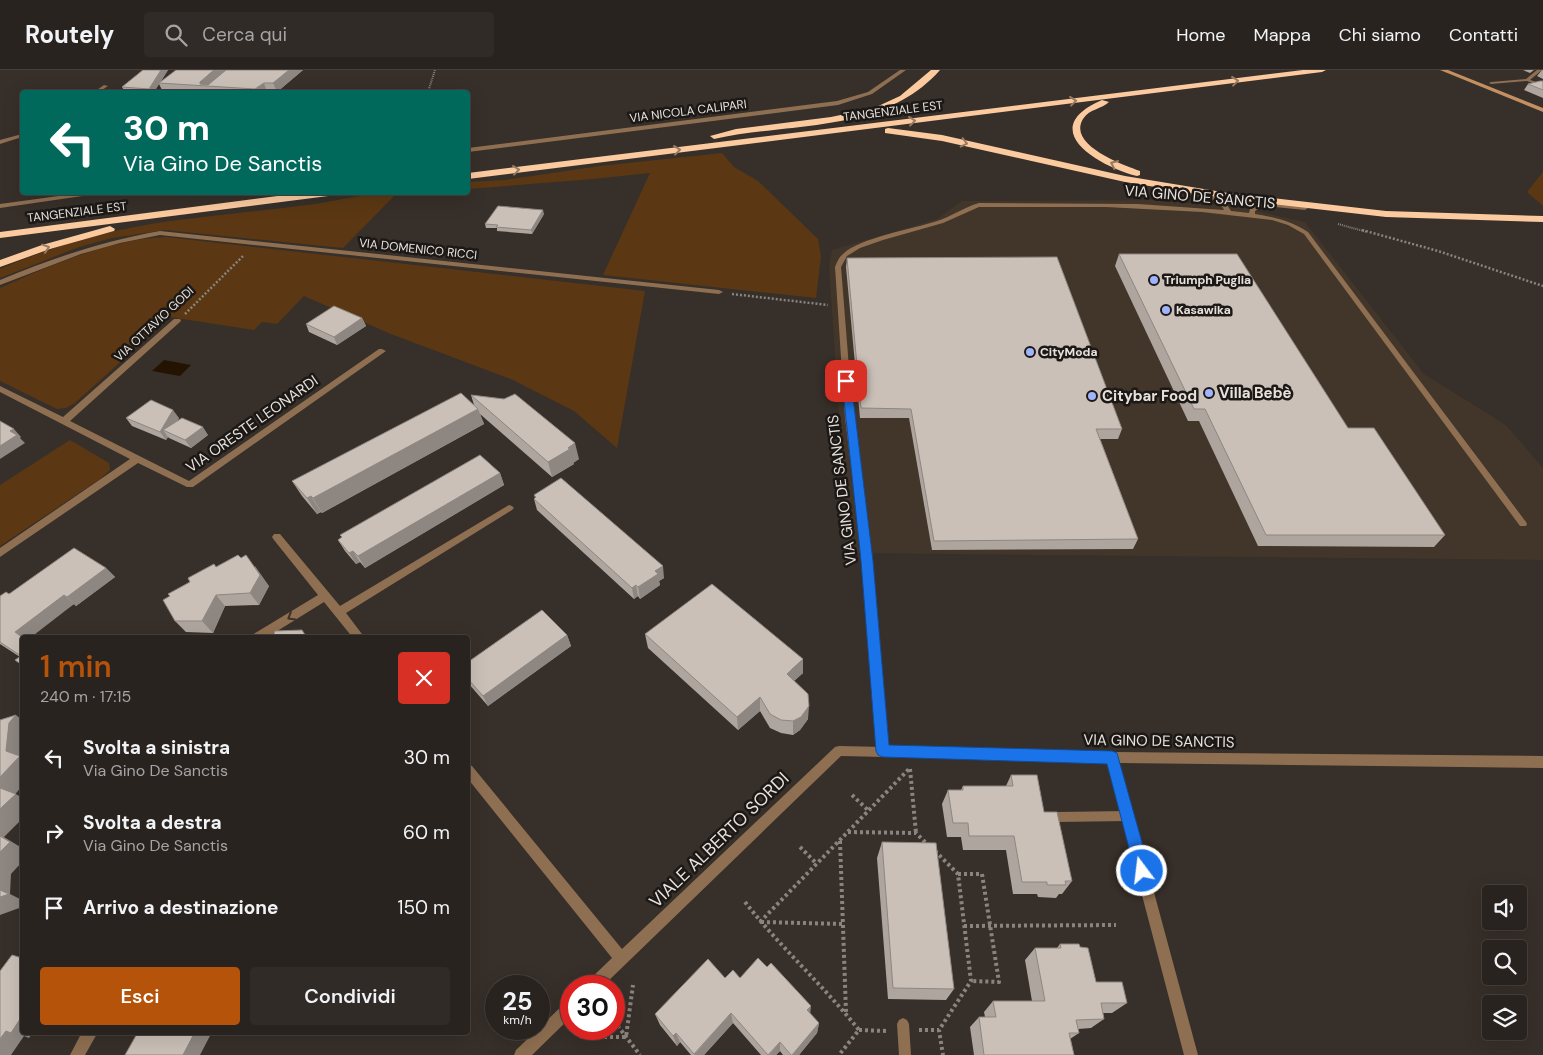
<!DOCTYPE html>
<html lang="it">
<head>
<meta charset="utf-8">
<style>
	:root { --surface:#29231f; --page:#312b28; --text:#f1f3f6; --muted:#a5a4a4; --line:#45403d; --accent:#b45309 }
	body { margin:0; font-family:"DM Sans",sans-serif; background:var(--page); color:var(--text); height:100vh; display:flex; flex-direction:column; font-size:19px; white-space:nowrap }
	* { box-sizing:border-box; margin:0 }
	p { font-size:16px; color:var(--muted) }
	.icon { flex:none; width:28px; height:28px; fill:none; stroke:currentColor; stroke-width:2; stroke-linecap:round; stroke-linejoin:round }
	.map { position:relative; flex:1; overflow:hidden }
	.panel { position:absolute; left:20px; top:565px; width:450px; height:400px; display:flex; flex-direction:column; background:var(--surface); border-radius:5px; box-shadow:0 5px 20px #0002,0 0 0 1px var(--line) }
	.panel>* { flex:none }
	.guide { position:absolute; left:20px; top:20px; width:450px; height:105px; border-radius:5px; box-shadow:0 5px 20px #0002,0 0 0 1px var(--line); background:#00695c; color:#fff; overflow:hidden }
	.fabs { position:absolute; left:1482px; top:815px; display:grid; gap:10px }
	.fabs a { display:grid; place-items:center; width:45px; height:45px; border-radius:5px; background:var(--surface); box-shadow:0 5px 20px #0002,0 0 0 1px var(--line); font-size:25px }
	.speed { position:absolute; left:485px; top:905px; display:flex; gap:10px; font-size:25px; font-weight:700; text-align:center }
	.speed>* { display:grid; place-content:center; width:65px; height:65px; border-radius:50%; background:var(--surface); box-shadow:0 5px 20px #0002,0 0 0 1px var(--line); line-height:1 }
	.speed small { font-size:12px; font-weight:400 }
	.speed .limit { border:8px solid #d22; background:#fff; color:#111 }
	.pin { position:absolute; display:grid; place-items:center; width:42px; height:42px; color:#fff; margin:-21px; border-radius:10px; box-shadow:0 2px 8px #0006 }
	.me { position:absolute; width:55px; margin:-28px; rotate:345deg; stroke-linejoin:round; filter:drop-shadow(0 0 4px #0008) }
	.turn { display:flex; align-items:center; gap:18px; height:105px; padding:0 20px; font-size:22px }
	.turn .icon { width:65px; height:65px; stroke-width:2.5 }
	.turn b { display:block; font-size:35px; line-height:42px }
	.round { display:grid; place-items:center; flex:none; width:52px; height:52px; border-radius:5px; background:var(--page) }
	.headline { display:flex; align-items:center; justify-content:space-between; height:85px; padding:0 20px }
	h1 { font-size:30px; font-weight:600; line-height:38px; color:var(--accent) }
	.primary-button { display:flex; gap:10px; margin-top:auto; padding:10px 20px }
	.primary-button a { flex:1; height:58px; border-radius:5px; background:var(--accent); color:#fff; font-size:20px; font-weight:600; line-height:58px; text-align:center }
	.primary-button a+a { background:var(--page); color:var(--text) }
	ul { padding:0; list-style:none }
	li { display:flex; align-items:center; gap:15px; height:75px; padding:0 20px }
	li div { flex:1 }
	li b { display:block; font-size:19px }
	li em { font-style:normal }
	header { display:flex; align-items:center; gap:30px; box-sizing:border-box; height:70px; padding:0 25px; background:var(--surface); border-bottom:1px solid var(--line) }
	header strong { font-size:24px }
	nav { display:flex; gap:28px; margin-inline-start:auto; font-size:18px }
	.search { width:350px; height:45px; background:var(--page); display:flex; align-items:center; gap:12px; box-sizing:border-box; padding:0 18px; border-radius:5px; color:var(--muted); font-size:19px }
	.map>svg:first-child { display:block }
	.built { fill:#42352a }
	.green { fill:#5b3813 }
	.water { fill:#251302 }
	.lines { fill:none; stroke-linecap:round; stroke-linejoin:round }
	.path-far2 { stroke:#8a847e; stroke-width:2; stroke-dasharray:1 1; stroke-linecap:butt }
	.path-far1 { stroke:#8a847e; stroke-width:2.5; stroke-dasharray:2 2; stroke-linecap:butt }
	.path { stroke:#8a847e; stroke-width:4; stroke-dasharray:3 3; stroke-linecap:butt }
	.lane { fill:#8f6f51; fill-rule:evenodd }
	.street { fill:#8f6f51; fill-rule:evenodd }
	.secondary { fill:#c49061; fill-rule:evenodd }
	.highway { fill:#fbca9f; fill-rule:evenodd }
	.wall { fill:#aea59e }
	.shaded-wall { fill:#8d8681 }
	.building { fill:#cac0b8; stroke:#8d8681 }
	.oneway { stroke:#977a61 }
	.oneway2 { stroke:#3e3227 }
	.route { fill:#1a73e8; stroke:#114b97 }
	.poi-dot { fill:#a1b3fd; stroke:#1c1815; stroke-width:2 }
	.labels { text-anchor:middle; stroke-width:5; stroke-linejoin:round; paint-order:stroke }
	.far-street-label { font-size:12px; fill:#e7e2dd; stroke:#1c1815 }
	.far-poi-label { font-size:12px; font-weight:bold; fill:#e7e2dd; stroke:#1c1815; text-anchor:start }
	.street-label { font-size:15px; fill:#e7e2dd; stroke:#1c1815 }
	.poi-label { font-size:15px; font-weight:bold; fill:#e7e2dd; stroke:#1c1815; text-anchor:start }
	.near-street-label { font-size:18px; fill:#e7e2dd; stroke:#1c1815 }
</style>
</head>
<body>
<header>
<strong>Routely</strong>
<div class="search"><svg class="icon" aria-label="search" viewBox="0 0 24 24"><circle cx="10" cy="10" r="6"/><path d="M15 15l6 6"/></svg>Cerca qui</div>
<nav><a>Home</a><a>Mappa</a><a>Chi siamo</a><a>Contatti</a></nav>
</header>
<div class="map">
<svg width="1543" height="985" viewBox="0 0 1543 985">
	<rect width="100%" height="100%" fill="#372f29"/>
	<path class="built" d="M1154,130L1238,137L1305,152L1424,304L1506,355L1543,398V490L848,483L829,196L832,180L937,149L962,131Z"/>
	<path class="green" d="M722,83L734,97L758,111L818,169L821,186L816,228L603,205L650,103L593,109L468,119V112L505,110L600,96Z
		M1543,102V135H1542L1527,122Z
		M381,123H410H397L343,178L165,160L112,168L79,177L0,208V199C37,183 75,170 115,161C175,148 238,144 299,136C327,133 354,126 381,123Z
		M166,167L645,221L617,378L574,341L511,309L391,264L304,226L277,254L262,252L254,260L170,247L75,333L66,338L57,339L0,311V218C49,196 111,169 166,167Z
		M70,370L109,393L110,400L100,409L0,476V415Z"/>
	<path class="water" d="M164,290L191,295L180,306L152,301Z"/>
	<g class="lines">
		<path class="path-far2" d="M428,22L435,0
			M1338,154L1367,162"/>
		<path class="path-far1" d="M1362,160L1438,181L1543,216
			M732,224L828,235
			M185,244L244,185"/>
		<path class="path" d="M910,699L916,763
			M852,725L869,741
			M848,762L916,763L928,775
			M840,771L846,942
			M800,777L817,794
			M935,781L958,804L971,911L939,960L943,985
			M958,804H982L999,912L971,911
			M745,832C780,877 823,915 859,960L839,985
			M760,852L909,699
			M761,852L843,854
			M964,856L1116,855
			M614,951L640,985
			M859,960L887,961
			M919,960H939
			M580,967H626L633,915"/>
		<path class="lane" d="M1537,0H1542L1530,10L1543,14V17L1527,11L1491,14L1489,13L1491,12L1526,9Z
			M104,15L108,16L99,22H94Z
			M22,64V67L0,74V70Z
			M1191,121L1223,129L1231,141L1249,143L1250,139L1263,132L1307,137L1308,138L1305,140L1264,136L1255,141V144C1274,147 1292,151 1308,162L1526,452L1527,454L1526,456H1520L1304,164L1288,155L1272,150L1202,142L1106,137H979L943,153L883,170L860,178L847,186L841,197L853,348L871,491L888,681L887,684L883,686L879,684L878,681L863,491L845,348L835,197C837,192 839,187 843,184C859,168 913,159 937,151C951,147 964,137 979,133L1138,134L1224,140L1219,131L1189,124V122Z
			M1128,741L1132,742L1133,746L1132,750L1128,751L1057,752L1053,751L1052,747L1053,743L1057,742Z
			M903,948L907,950L909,954L911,985H899L897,954L899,950Z"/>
		<path class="street" d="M900,0H906L872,24L838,35L468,82V78L837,31L868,22Z
			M88,122H110L0,138V134Z
			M160,161L719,220L723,222L719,224L160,165L120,173L81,184L0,215V210C52,188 104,171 160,161Z
			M174,249H180L181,251L70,351L189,411L379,279H382L386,281L193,417H187L138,393L0,487V478L130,389L0,322V316L63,347Z
			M509,435L512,436L514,438L512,440L346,543L365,568H353L324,532L266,568H251L252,565L318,525L274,470L272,467L274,464H280L340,536Z
			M839,676L1112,682L1543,686V698L1119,693L1198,985H1184L1107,692L841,686L603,916H586L588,911L612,888L468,709V694L472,696L622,879L835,677Z
			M571,930V947L532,985H514L516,980L566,932Z
			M82,962H98L85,985H70Z"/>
		<path class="secondary" d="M1440,0H1448L1543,38V42Z"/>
		<path class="highway" d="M931,0H940C884,64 790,52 714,69L710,66L736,59L831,47L874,38L900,26Z
			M1303,0H1326L1322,2L468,109V103Z
			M1102,30L1109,32C1102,39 1089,39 1083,49C1067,75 1124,95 1140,101V105L1137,106C1098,96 1035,59 1102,30Z
			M888,58L942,65L1125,106L1228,123L1386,141L1543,146V152L1386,147L1228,129L1125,112L942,71L885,63V59Z
			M309,122H340L336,125L0,168V162Z
			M110,156L115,159L114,161L50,179L0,197V190L42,175Z"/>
	</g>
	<path class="wall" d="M143,0H168L161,11L303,0L277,22H163L159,14L154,22H125L122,17Z
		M1523,0H1534L1530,3Z
		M1542,0H1543V9L1537,6Z
		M1543,11V28L1524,20L1528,14Z
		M544,144L532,164L497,161V158H486L485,154Z
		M1119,184L1348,358L1445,465L1434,477L1258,476L1199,351H1188L1115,196Z
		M847,188L1122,359L1118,369H1100L1138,469L1133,479L932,480L909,348H860L846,197Z
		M362,248L366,256L337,275L309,262L306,254Z
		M471,325L579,389L573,393L574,394L552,407L480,344L484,354L322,443L321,442L317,444L302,426L292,411L474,335Z
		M126,348H179L178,350L208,365L191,378L169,368L168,367L166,370L132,356Z
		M500,403L504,415L365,498L360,492L356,494L345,481L338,470Z
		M534,425L664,508L659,511L660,515L640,529L638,526L634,529L537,440L534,429L535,428Z
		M217,497L269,516L259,535L225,536L213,563L186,562L175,551L170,526L190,512Z
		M106,498L115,507L76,536L74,534L22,568V595L15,590L20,587L0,574V526Z
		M645,564L803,603L794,611L808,649L800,660L793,665L781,663L770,658L760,641L738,660L648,578Z
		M567,565L571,576L488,636L468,613V592Z
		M1011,705L1044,742L1072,811L1062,824H1059L1056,828L1038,827L1037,824H1013L1006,780H963L961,767H947L942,734L948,720H961L963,716H1006Z
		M882,772L954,919L946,930L888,929L877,788Z
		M1060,874L1080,877L1096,912L1127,933L1112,943H1103L1104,949L1091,958L1078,959L1079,963L1070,969L1074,985H974L970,957L979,947H985L984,942L993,931H1032L1025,890L1035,878H1057Z
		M725,908H740L810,943L819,953L817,963L799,985H783L780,981L776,985H761L733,953L704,985H691L680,972L677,976L660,955L655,944Z"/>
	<path class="shaded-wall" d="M161,0H168L160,13H159V14L154,22H151L149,19Z
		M214,0H228L210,16L200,14V12Z
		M289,0H303L277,22L273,13Z
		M264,13L267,22H257L255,19Z
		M543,140L544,144L532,164L531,160Z
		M362,248L366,256L337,275L334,267Z
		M478,339L484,354L322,443L313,428Z
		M173,340L179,348L170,363L163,360L168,367L166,370L160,362Z
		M203,357L208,365L191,378L185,370Z
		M14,359L21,367L20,368L25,373L0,389V376L10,361Z
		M575,373L579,389L573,393L574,394L552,407L548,392Z
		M500,403L504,415L365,498L358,486Z
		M311,426L321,442L317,444L307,428Z
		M353,481L360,492L356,494L349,483Z
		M255,496L269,516L259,535L250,523Z
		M663,496L664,508L659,511L660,515L640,529L638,517L655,501Z
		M106,498L115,507L76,536L67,527Z
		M636,515L638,526L634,529L632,518Z
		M64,525L74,534L30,568H22L15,562Z
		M216,525L225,536L213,563L202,551Z
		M567,565L571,576L488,636L483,626Z
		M803,589V603L787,617V604Z
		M760,627V641L738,660L737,647Z
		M809,636L808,649L800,660L793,665V651Z
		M16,645L22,650V716L13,727L0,719V707L6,681L9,653Z
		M16,724L22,728V749L4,767L22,778V792L11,804L10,824L22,830V837L0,845V739Z
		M811,936L810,946L807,940Z
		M731,943L733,953L704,985H694Z
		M22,946V962H33L29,968L24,966L11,985H0V969L6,961Z
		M819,953L817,963L799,985H792Z
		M195,962H212L200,985H183Z
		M676,963L680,972L677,976L673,966Z
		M780,972V981L776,985H769Z"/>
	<path class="building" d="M143,0H161L149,19L122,17Z
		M176,0H214L200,12V14L208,15L226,0H289L273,13H264L255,19L159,13Z
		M1540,11H1543V20L1528,14Z
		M498,136L543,140L531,160L496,157L498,155L485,154Z
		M1119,184H1237L1348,358H1374L1445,465H1266L1205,339H1194Z
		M1057,187L1122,359H1096L1138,469L934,471L911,339L861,338L847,188Z
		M334,236L362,248L334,267L306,254Z
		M461,323L478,339L313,428L311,426L307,428L292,411Z
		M515,324L575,373L568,378L570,379L548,392L471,325L504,329Z
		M151,330L173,340L160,362L126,348Z
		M182,348L203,357L185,370L163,360Z
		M0,351L14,359L10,361L17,365L0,376Z
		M480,385L500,403L358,486L353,481L349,483L338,470L342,467L340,465Z
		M561,408L663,496L655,501L658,504L638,517L636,515L632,518L534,429L536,427L534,425Z
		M74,478L106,498L67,527L64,525L15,562L23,568H22V595L15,590L21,586L0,572V526L6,522L9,524Z
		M238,485L241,488L246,485L260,505L250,523L216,525L202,551H175L163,530L170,526L168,524L190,512L188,508L214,494L216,497Z
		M712,514L803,589L787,604L808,624L809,636L801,647L793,651L781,650L770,644L760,627L737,647L645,564Z
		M542,540L567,565L483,626L468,609V592Z
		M302,560L307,568H272L275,561Z
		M16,645L9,653L6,681L20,686L0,707V650Z
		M1011,705H1037L1044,742H1057L1072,811H1065L1066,815H1047V812H1022L1014,766H969L968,753H953L948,720H963V716H1013Z
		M0,718L16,724L0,739Z
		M0,766L10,772L0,782Z
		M882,772L936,773L954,919L893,918Z
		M0,820L9,824L0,827Z
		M1060,874H1079L1080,877L1088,878L1096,912H1122L1127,933H1101L1104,949L1076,950L1079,963H1069L1074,985H984L979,947H996L993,931H1045L1035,878H1061Z
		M12,885L22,888V946L11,963L6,961L0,969V901Z
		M758,888L767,897L771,893L811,936L807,940L819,953L792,985H791L780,972L768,985L731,943L694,984L676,963L673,966L655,944L708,889L725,908L733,900L740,908Z
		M138,962H195L183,985H125Z"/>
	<defs><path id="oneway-chevron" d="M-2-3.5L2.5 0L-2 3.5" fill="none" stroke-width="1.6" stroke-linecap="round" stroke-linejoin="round" transform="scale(1.25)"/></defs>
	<g class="oneway">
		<use href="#oneway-chevron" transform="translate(1235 11) rotate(-7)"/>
		<use href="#oneway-chevron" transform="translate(1073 31) rotate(-7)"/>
		<use href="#oneway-chevron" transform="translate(912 51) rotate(-7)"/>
		<use href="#oneway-chevron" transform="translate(964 73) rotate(13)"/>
		<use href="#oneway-chevron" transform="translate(677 80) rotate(-7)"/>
		<use href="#oneway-chevron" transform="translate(1114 94) rotate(-155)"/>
		<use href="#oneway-chevron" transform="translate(516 100) rotate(-7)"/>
		<use href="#oneway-chevron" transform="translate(46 178) rotate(-18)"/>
	</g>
	<use class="oneway2" href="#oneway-chevron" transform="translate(291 547) rotate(149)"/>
	<path class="route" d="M846,308L851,311L873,491L889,675L1112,681L1117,683L1150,801L1147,807L1142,809L1137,807L1135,801L1107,694L883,687L878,685L876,681L861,491L842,311Z"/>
	<g class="poi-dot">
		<circle cx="1154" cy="210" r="5"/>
		<circle cx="1166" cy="240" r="5"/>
		<circle cx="1030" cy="282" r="5"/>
		<circle cx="1209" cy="323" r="5"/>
		<circle cx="1092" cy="326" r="5"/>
	</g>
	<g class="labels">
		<g class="far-street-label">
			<text transform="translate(688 41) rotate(-7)" y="4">VIA NICOLA CALIPARI</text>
			<text transform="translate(893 41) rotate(-7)" y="4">TANGENZIALE EST</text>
			<text transform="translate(77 142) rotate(-7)" y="4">TANGENZIALE EST</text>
			<text transform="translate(418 179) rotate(6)" y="4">VIA DOMENICO RICCI</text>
			<text transform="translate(154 254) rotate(-43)" y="4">VIA OTTAVIO GODI</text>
		</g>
		<g class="far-poi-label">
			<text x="1164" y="214">Triumph Puglia</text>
			<text x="1176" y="244">Kasawika</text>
			<text x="1040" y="286">CityModa</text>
		</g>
		<g class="street-label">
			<text transform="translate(1200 127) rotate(5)" y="5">VIA GINO DE SANCTIS</text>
			<text transform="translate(252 354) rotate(-35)" y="5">VIA ORESTE LEONARDI</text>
			<text transform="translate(842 420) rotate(-97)" y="5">VIA GINO DE SANCTIS</text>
			<text transform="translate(1159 671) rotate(1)" y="5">VIA GINO DE SANCTIS</text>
		</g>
		<g class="poi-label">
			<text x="1219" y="328">Villa Bebè</text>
			<text x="1102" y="331">Citybar Food</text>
		</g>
		<g class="near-street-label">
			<text transform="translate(719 770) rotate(-44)" y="6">VIALE ALBERTO SORDI</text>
		</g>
	</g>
</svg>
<div class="fabs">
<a><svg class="icon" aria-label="sound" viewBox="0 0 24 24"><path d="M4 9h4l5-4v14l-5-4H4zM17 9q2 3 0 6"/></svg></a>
<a><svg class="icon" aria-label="search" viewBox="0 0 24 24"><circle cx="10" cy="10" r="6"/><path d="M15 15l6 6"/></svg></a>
<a><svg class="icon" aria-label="layers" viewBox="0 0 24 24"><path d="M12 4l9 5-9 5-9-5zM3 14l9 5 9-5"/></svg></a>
</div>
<div class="speed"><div>25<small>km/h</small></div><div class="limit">30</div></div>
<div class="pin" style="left:846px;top:311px;background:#d93025"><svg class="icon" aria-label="arrive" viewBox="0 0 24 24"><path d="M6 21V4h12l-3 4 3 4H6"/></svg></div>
<svg class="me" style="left:1142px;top:801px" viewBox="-20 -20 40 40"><circle r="17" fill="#1a73e8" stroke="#fff" stroke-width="3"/><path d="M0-11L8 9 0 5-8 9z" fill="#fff"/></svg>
<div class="guide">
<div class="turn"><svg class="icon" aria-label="left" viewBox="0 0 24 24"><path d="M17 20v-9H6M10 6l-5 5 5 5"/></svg><div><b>30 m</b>Via Gino De Sanctis</div></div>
</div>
<section class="panel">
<div class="headline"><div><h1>1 min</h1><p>240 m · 17:15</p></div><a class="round" style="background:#d93025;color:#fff"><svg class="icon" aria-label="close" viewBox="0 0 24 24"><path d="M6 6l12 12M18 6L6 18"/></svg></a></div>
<ul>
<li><svg class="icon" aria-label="left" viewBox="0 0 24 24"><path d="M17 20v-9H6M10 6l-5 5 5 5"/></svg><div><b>Svolta a sinistra</b><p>Via Gino De Sanctis</p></div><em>30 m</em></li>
<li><svg class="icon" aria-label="right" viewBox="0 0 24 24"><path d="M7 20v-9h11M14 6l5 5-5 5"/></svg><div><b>Svolta a destra</b><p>Via Gino De Sanctis</p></div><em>60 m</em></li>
<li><svg class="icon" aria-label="arrive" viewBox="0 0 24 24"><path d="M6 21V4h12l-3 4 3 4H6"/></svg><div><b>Arrivo a destinazione</b></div><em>150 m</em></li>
</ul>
<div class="primary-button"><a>Esci</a><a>Condividi</a></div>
</section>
</div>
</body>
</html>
